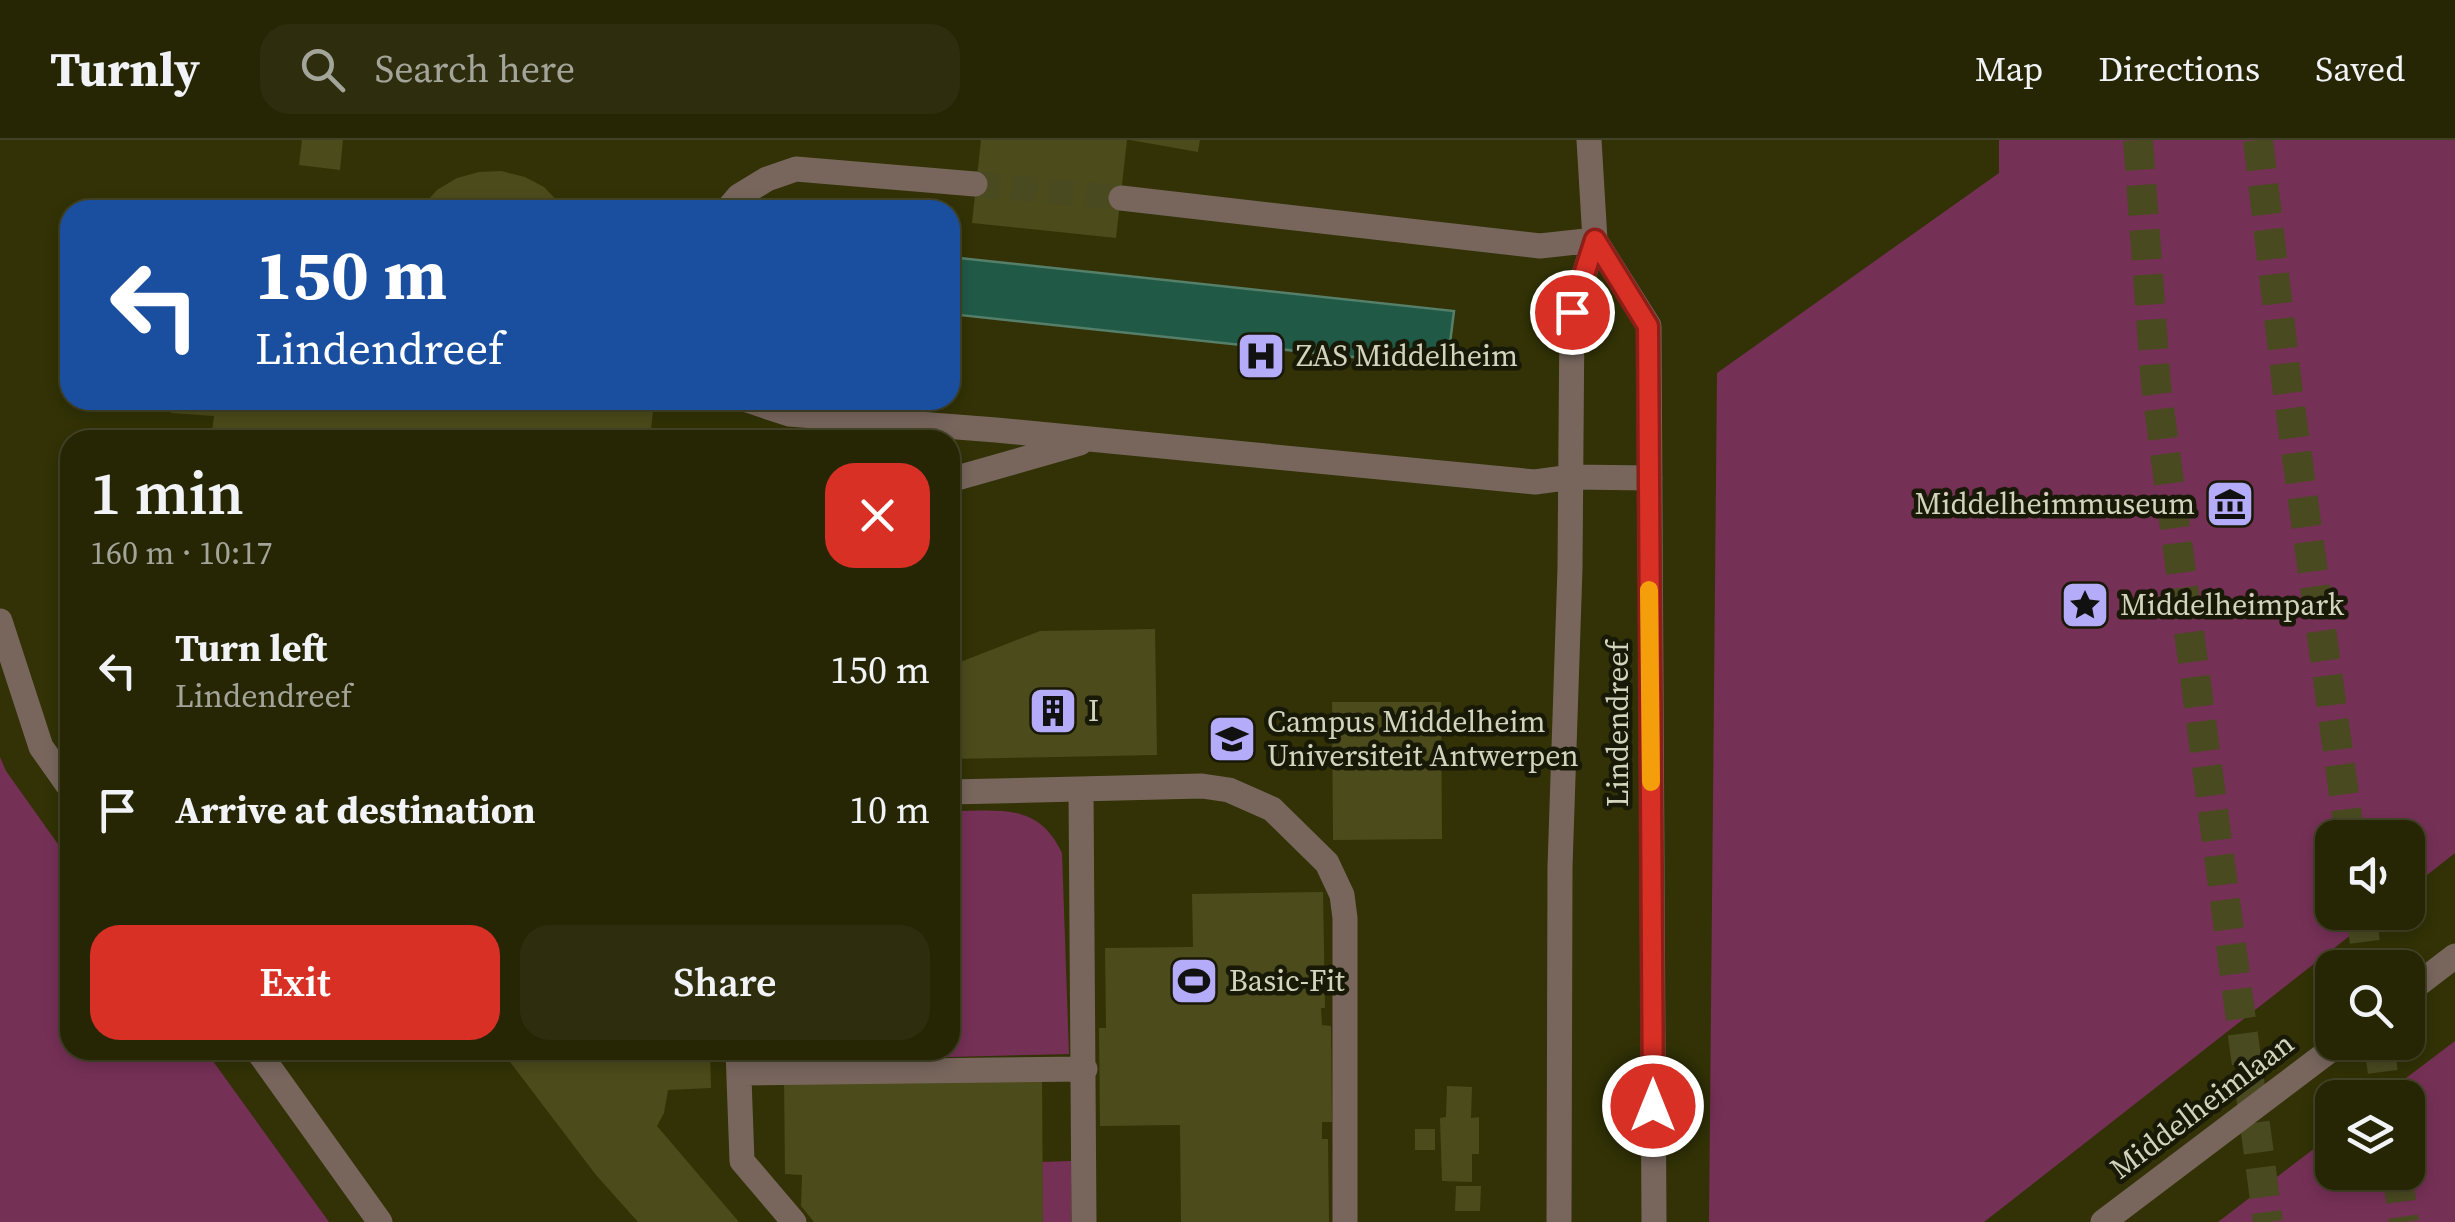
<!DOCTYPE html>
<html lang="en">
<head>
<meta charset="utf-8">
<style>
	:root { --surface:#262604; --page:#2e2e0e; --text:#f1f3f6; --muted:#a4a59a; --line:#424326; --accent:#d93025 }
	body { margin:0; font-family:"Source Serif 4",serif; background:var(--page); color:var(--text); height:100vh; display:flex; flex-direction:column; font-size:38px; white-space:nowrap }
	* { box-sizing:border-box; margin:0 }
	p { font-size:32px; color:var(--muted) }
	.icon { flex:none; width:55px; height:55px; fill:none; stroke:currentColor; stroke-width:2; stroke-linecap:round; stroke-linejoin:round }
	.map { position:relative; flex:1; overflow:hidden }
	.side { position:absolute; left:60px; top:290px; width:900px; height:630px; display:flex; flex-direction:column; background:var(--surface); border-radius:30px; box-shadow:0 5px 15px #0003,0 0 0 2px var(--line) }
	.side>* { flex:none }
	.guide { position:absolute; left:60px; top:60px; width:900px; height:210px; border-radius:30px; box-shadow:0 5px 15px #0003,0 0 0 2px var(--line); background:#1a4fa0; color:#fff; overflow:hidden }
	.controls { position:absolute; left:2315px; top:680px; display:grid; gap:20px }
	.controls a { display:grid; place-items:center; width:110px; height:110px; border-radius:20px; background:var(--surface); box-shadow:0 5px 15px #0003,0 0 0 2px var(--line); font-size:50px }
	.pin { position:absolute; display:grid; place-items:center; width:85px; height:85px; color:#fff; margin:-42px; border:5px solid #fff; border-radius:50%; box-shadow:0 2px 10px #0007 }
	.me { position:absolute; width:110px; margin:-55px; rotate:0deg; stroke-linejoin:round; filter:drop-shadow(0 0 8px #0008) }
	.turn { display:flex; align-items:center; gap:35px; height:210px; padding:0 30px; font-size:45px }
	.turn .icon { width:130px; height:130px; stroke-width:2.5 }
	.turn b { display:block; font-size:70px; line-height:85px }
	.round { display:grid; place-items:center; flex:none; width:105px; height:105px; border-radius:30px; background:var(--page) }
	.headline { display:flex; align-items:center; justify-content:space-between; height:170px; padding:0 30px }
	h1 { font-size:60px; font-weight:600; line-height:75px }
	.cta { display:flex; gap:20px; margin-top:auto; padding:20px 30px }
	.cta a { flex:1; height:115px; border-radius:30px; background:var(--accent); color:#fff; font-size:40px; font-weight:600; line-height:115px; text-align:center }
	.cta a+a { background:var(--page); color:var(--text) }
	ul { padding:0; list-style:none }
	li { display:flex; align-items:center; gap:30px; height:140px; padding:0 30px }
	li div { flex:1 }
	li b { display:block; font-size:38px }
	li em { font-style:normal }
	header { display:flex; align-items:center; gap:60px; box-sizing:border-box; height:140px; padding:0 50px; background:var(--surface); border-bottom:2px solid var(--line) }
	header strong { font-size:48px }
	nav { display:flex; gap:55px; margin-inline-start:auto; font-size:35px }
	.search { width:700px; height:90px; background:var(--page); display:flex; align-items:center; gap:25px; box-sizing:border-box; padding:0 35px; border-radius:30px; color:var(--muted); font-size:38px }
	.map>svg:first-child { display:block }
	.green { fill:#753056 }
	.water { fill:#205a47; stroke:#567f6a; stroke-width:2.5 }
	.building { fill:#4c4b1b }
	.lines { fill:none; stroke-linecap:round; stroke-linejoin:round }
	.minor-tunnel { stroke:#4a4a21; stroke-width:25; stroke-dasharray:25 12; stroke-linecap:butt }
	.highway-tunnel { stroke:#4a4a21; stroke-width:30; stroke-dasharray:30 15; stroke-linecap:butt }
	.minor { stroke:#78665d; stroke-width:25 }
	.route-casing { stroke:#8d1f18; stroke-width:25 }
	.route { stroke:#d93025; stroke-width:18 }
	.slow { stroke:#f59e0b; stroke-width:18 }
	.labels { text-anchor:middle; stroke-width:9; stroke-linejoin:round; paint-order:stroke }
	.poi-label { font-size:30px; fill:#d3d4bd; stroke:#191907; text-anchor:start }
	.street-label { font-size:30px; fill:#d3d4bd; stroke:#191907 }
</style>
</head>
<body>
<header>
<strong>Turnly</strong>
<div class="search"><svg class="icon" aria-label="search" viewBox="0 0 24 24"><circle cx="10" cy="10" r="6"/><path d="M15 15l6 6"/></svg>Search here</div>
<nav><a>Map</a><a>Directions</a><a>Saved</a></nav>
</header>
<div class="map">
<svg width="2455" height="1082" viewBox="0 0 2455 1082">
	<rect width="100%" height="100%" fill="#323206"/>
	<path class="green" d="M1999,0H2455V713L2408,750V698H2332V772L2379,773L1984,1082H1709L1717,233L1999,33Z
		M0,617L6,631L70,721V910H205L329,1082H0Z
		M950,671C999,671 1038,662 1062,713L1069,914L753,922V910H950Z
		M2455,901V1082H2218L2332,995V1032H2408V958L2381,957Z
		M1071,1021V1082H1043L1042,1022Z"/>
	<path class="water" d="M950,117L1454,171L1447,227L950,174Z"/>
	<path class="building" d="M302,0H343L340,30L299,25Z
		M981,0H1127L1116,98L972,83Z
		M1130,0H1200L1198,12Z
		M501,31L525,37L544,47L566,70H419L437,50L457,38L479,32Z
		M172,260H654L650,300H211L214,276L171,273Z
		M1155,489L1157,615L950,619V526L1040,491Z
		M1332,562H1441L1442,699L1333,700Z
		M1323,752L1325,868H1321L1322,885L1331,886L1332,982H1322V999H1328L1329,1082H1181L1180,985L1100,986L1099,888H1106L1105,808L1193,807L1192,754Z
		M501,910H710L711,948L668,950L664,973L657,986L739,1082H638L596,1035Z
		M1042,933L1043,1082H814L801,1066L802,1035L785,1034L784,937Z
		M1447,946L1472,947L1471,978L1479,977V1014H1472V1042L1442,1041L1440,978L1446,977Z
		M1415,989H1435V1010H1415Z
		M1456,1046H1481L1480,1071H1455Z"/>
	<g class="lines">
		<path class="minor-tunnel" d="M975,44L1121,58"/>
		<path class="highway-tunnel" d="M2138,0L2156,245L2268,1082
			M2258,0L2287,245L2350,698
			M2361,772L2368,828
			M2379,902L2386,958
			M2397,1032L2404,1082"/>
		<path class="minor" d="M1121,58L1540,106L1595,100
			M727,70L739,56L767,39L796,29L975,44
			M1595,100L1649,186L1654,1082
			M747,260L789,274L996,290L1535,342L1572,337L1650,338
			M950,340L1080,303
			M0,481L41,607L70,648
			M1081,650L1084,1082
			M950,652L1202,646L1229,650L1272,669L1327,723L1342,755L1345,778V1082
			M2408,852L2455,816
			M257,910L380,1082
			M738,910L742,1021L794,1082
			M739,933L1085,929
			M1559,1082L1560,727L1570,428L1572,172L1595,100L1589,0
			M2103,1082L2341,902"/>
	</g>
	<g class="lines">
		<g class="route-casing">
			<path id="route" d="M1572,172L1595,100L1648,186L1653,966"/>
		</g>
		<use href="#route" class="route"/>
		<path class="slow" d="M1649,450L1651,642"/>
	</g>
	<defs>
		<g id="hospital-square" transform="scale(2.5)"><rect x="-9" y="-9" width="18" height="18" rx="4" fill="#b4acf9" stroke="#191907"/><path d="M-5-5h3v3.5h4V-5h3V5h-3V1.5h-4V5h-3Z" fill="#111"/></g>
		<g id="museum-square" transform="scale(2.5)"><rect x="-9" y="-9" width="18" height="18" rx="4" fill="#b4acf9" stroke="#191907"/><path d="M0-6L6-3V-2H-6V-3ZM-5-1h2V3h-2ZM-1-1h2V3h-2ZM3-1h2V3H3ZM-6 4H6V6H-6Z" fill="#111"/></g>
		<g id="sight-square" transform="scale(2.5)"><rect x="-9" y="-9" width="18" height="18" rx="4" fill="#b4acf9" stroke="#191907"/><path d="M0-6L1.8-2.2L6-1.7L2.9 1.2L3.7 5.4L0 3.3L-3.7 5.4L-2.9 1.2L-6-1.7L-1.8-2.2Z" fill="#111"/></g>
		<g id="building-square" transform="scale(2.5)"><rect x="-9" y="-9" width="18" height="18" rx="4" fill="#b4acf9" stroke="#191907"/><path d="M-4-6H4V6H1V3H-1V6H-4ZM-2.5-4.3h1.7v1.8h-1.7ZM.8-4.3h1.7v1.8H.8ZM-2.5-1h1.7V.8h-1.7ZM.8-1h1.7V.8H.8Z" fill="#111"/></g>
		<g id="university-square" transform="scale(2.5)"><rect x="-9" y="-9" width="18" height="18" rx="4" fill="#b4acf9" stroke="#191907"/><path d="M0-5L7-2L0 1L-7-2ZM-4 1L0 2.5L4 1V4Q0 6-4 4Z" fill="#111"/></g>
		<g id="stadium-square" transform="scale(2.5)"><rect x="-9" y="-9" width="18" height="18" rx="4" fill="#b4acf9" stroke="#191907"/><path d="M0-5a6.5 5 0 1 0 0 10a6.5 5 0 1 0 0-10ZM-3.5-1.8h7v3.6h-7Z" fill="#111"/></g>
	</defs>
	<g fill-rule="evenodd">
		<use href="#hospital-square" x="1261" y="216"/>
		<use href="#museum-square" x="2230" y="364"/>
		<use href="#sight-square" x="2085" y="465"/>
		<use href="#building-square" x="1053" y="571"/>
		<use href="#university-square" x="1232" y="599"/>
		<use href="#stadium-square" x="1194" y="841"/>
	</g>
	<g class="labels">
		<g class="poi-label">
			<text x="1296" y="226">ZAS Middelheim</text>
			<text x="2195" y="374" text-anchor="end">Middelheimmuseum</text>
			<text x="2120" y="475">Middelheimpark</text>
			<text x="1088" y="581">I</text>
			<text x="1267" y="592">Campus Middelheim<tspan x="1267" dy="34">Universiteit Antwerpen</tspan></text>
			<text x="1229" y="851">Basic-Fit</text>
		</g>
		<g class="street-label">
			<text transform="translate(1618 584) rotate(-90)" y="10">Lindendreef</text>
			<text transform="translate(2202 966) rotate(-37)" y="10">Middelheimlaan</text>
		</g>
	</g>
</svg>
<div class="controls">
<a><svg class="icon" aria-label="sound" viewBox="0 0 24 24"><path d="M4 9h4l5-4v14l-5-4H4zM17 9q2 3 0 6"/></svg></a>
<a><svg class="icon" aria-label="search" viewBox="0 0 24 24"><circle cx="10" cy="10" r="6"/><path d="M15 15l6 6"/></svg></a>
<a><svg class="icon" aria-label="layers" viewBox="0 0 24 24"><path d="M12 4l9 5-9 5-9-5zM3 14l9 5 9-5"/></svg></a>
</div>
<div class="pin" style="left:1572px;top:172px;background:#d93025"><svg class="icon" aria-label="arrive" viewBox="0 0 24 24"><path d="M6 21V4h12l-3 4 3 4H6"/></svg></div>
<svg class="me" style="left:1653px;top:966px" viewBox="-20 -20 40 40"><circle r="17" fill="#d93025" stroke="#fff" stroke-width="3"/><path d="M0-11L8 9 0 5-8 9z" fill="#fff"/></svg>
<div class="guide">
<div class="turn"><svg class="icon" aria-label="left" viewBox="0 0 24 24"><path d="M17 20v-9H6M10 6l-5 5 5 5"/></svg><div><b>150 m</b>Lindendreef</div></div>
</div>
<section class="side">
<div class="headline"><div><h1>1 min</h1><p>160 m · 10:17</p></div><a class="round" style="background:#d93025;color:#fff"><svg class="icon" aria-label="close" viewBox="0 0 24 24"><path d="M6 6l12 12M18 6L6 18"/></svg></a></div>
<ul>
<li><svg class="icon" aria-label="left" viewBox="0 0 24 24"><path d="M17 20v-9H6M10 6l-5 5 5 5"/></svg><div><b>Turn left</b><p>Lindendreef</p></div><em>150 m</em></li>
<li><svg class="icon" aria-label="arrive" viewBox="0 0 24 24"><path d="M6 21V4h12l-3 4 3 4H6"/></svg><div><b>Arrive at destination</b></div><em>10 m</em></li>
</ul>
<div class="cta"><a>Exit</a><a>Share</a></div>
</section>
</div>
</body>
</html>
